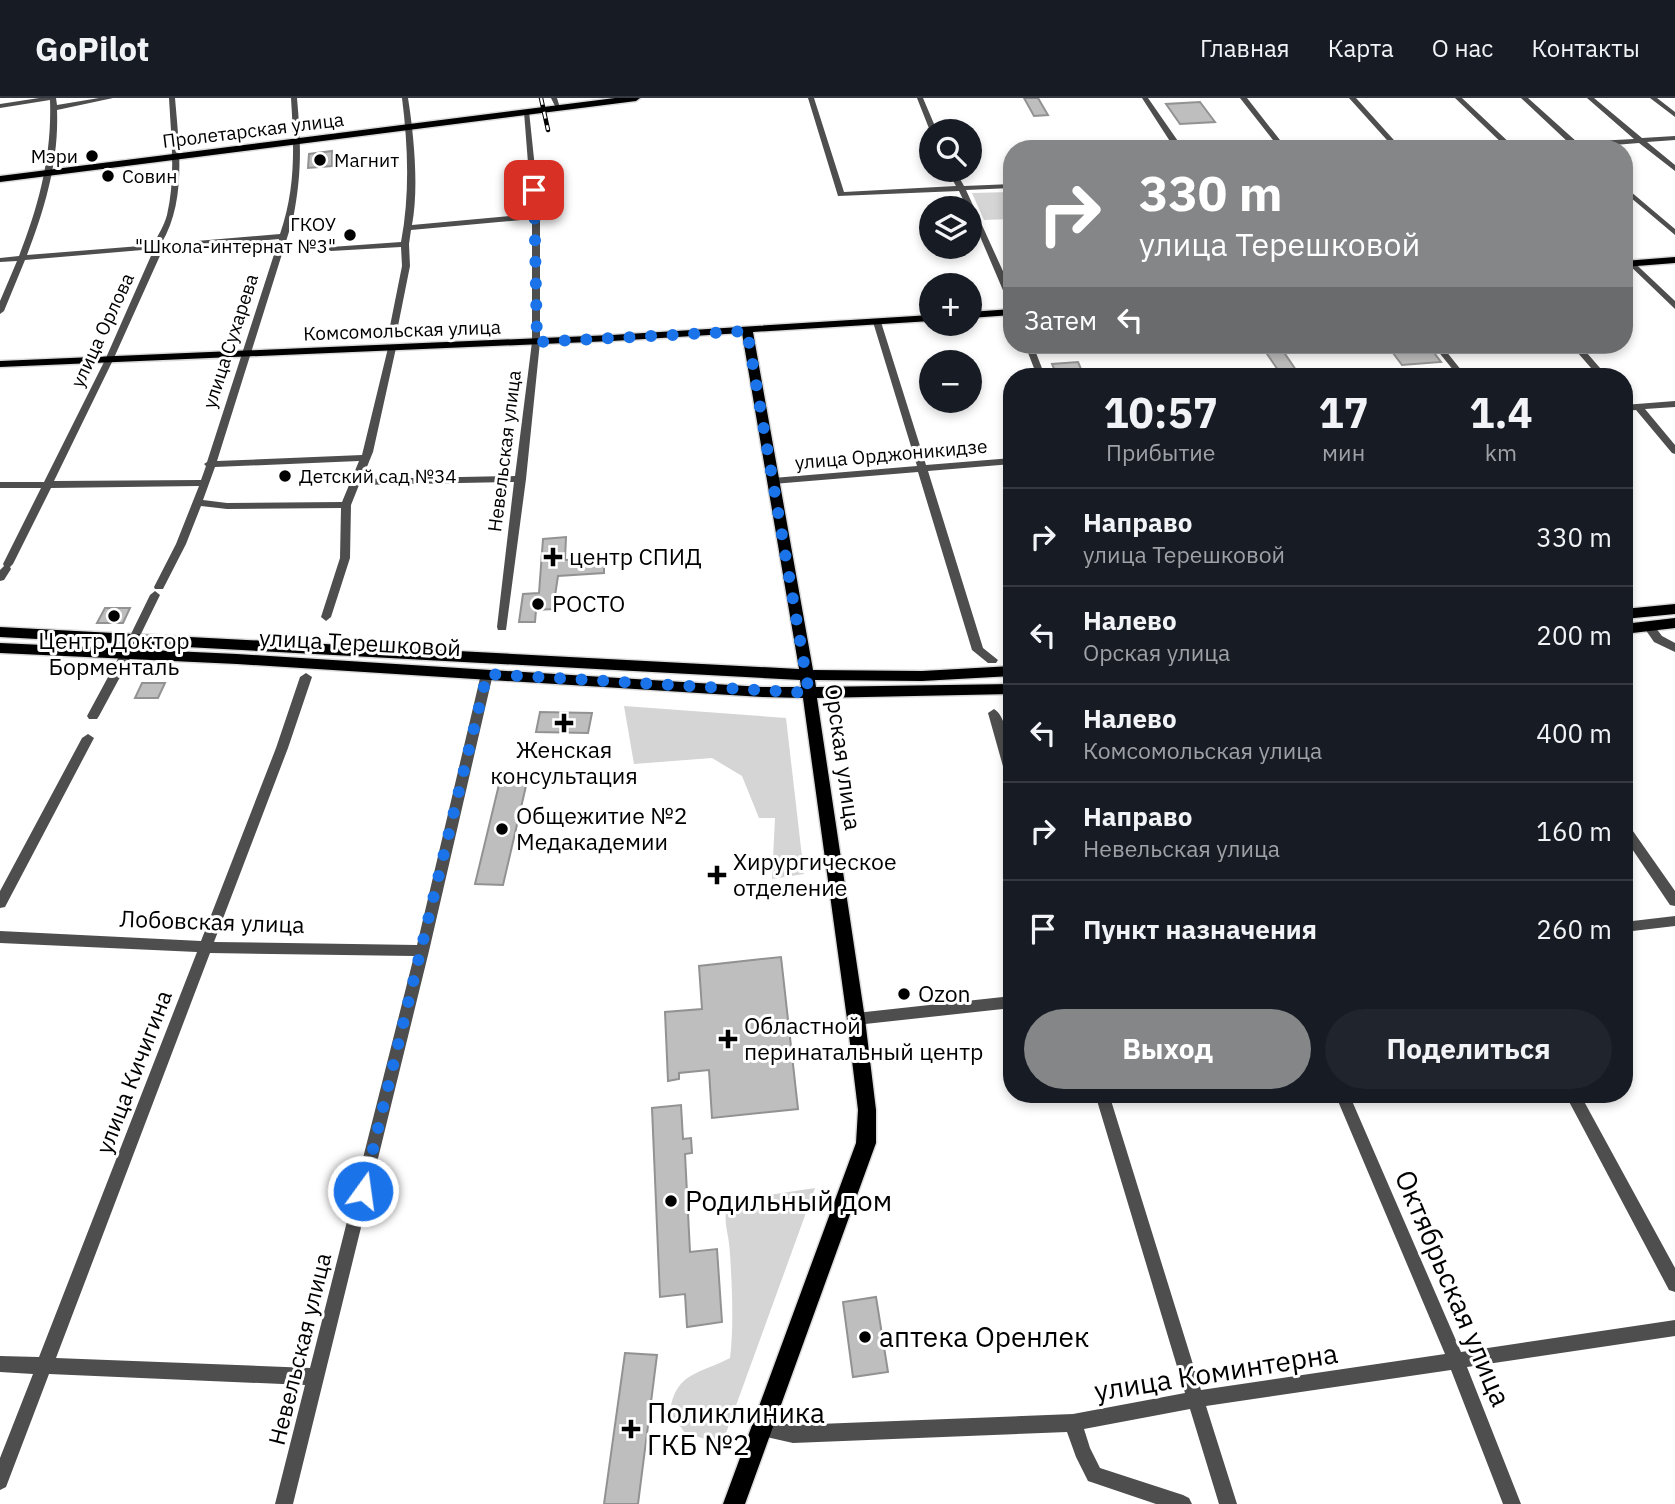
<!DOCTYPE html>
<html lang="ru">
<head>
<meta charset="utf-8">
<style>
	:root { --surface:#171b24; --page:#20242c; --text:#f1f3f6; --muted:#9ea1a6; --line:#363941; --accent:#858687 }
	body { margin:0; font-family:"IBM Plex Sans",sans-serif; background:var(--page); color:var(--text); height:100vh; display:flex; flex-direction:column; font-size:26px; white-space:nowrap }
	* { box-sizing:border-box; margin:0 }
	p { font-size:23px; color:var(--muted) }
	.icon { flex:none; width:38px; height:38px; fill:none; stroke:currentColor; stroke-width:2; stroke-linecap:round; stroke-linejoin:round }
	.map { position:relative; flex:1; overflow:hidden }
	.details { position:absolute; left:1003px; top:270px; width:630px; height:735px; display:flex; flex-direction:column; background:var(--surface); border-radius:28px; box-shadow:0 4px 10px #0003 }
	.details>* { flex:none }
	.top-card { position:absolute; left:1003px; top:42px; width:630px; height:214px; border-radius:28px; box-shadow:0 4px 10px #0003; background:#858687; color:#fff; overflow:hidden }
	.tools { position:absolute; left:919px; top:21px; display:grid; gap:14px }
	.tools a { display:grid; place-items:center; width:63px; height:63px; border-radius:50%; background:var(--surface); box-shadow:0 4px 10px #0003; font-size:35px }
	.pin { position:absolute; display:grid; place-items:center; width:60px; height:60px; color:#fff; margin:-30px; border-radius:14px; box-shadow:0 4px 10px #0006 }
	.me { position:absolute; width:77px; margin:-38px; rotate:14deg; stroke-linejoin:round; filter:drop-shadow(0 0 5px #0008) }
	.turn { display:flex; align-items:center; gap:24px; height:147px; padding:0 21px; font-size:32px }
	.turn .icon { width:91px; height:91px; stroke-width:2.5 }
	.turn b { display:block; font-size:49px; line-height:60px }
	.then { display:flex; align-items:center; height:66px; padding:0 21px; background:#0003; gap:14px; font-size:26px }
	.eta { display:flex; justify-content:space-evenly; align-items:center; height:119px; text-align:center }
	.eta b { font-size:42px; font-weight:700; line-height:49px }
	.cta { display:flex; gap:14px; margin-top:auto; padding:14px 21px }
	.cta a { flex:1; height:80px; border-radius:42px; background:var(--accent); color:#fff; font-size:28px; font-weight:700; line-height:80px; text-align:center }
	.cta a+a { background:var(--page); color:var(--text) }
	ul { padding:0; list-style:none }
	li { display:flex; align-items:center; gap:21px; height:98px; padding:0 21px; border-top:2px solid var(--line) }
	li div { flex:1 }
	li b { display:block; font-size:26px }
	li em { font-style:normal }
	header { display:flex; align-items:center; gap:42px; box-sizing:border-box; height:98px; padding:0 35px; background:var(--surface); border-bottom:2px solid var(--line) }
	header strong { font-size:33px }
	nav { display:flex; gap:38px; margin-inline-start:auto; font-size:24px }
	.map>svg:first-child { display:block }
	.green { fill:#d5d5d5 }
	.building { fill:#bebebe; stroke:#929292; stroke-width:2 }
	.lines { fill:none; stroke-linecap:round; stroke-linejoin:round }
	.major-casing { stroke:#dbdbdb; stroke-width:3 }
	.minor { fill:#4e4e4e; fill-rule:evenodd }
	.major { fill:#000; fill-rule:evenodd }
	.rail-casing { stroke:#000; stroke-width:4.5 }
	.rail { stroke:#fff; stroke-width:2.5; stroke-dasharray:7; stroke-linecap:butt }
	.route { stroke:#1a73e8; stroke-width:12; stroke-dasharray:0 21.6 }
	.poi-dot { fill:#000; stroke:#fff; stroke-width:2.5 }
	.labels { text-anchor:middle; stroke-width:6; stroke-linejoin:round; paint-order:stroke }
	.far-street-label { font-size:19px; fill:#000; stroke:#fff }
	.far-poi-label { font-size:19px; fill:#000; stroke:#fff; text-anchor:start }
	.poi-label { font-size:23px; fill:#000; stroke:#fff; text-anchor:start }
	.street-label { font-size:23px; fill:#000; stroke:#fff }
	.near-poi-label { font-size:28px; fill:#000; stroke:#fff; text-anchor:start }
	.near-street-label { font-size:28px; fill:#000; stroke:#fff }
</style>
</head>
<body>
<header>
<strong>GoPilot</strong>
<nav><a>Главная</a><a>Карта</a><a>О нас</a><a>Контакты</a></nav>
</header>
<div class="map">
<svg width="1675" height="1406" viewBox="0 0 1675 1406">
	<rect width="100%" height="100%" fill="#fff"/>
	<path class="green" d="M1011,94V121L984,122L972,95Z
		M624,608L786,620L804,776L772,781L775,720H759L742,678L712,660L634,666Z
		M815,1090L722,1346L685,1335L670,1314C675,1274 700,1276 730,1260C734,1229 732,1187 730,1156C729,1132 722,1127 728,1103Z"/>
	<path class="building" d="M1024,0H1038L1048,17L1034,18Z
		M1200,4L1215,24L1180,26L1166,6Z
		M332,53V68L308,70L309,56Z
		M1261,247H1279L1300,278H1282Z
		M1407,247H1428L1441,264L1402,267L1393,255L1412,254Z
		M1078,264L1084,278H1057L1052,266Z
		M566,439L565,462L604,460V475L558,478L553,511L536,512L535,524H519L523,496L539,495L543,441Z
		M105,510H130L123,525H97Z
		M142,585H165L158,600H135Z
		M540,614L592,615L588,635L536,634Z
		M502,674L529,675L503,787L475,786Z
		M781,859L798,1011L712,1020L709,972L679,975V981L668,983L665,914L702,911L699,868Z
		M681,1007L683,1041L691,1040L692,1055L685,1056L690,1154L717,1151L722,1224L687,1229L685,1196L660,1199L652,1010Z
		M876,1199L888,1274L853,1279L843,1204Z
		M625,1255L657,1257L638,1406H604Z"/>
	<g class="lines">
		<g class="major-casing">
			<path id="major" d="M615,0H640L636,3L0,84V78Z
				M1675,159V165L1624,169V163Z
				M1012,211V217L970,220V214Z
				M931,217V223L753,234L813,572L922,573L1012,568V578L922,583L815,582L816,589L1012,586V596L817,600L865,921L876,1012V1045L745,1406H723L856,1045L858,1012L847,921L803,600L762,599L237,566L0,555V545L237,556L762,589H801L800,582L0,539V529L799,571L742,235L612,243L0,269V263L612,237Z
				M1675,506V516L1624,521V511Z
				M1675,520V530L1624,536V526Z"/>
		</g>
		<path class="minor" d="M39,0H56L57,7L99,0H113L57,12C59,63 45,110 27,157L153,147C158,137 164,128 167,117C176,79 171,38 169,0H175C179,48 187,103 161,146L280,136C296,89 294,49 291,0H297C301,46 302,75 293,121L217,363L362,357L388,250L392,247L396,250L373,354L362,381L515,378L532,244V121L411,132L409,146L410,168L397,233L393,236L389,233L402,168L401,149L331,153L327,151L331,149L401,144C410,97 408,47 402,0H408C414,38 419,90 412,127L532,116L524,14L529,13L540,118V244L526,381L506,532H498L497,529L514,384L359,387L351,407L350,460L331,519L326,523L321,519L340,460L341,410L227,411L201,408L186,446L164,489L163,491H155L154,489L176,446L199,388L51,390L13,466L10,469L11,471L4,482L0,483V472L4,468L3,466L41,390H0V384H44L105,262L154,151L25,162L4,213L0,216V203L17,163L0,164V160L19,158C39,107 52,58 50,2L0,10V6ZM279,141L207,364L204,366L206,368L201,382L54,383L113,262L163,151ZM359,363L342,404L227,405L203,402L215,369Z
			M551,0H557L560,10H556Z
			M808,0H814L844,94L956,88L947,72H955L964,88L1012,86V90L966,92L1012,193V206L1008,204L970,115V110H967L959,93L838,98Z
			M917,0H923L937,33H930Z
			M1142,0H1148L1180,46L1179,48H1173Z
			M1240,0H1247L1287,51H1280Z
			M1349,0H1356L1402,51H1395Z
			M1455,0H1462L1514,49L1569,45L1521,0H1528L1577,44L1634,41L1587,0H1594L1642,40L1675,38V42L1647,44L1675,67V73L1639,45L1577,50L1508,51Z
			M1650,0H1657L1675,14V19Z
			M1624,88L1675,131V137L1624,94Z
			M1624,155L1675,203V211L1624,162Z
			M877,221L881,224L926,367L1012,360V366L928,373L983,550L998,562L996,565H988L972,552L918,374L773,386L768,383L773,380L917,368L873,224Z
			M1025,247H1033L1045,278H1037Z
			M1433,247H1441L1466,278H1458Z
			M1571,247H1580L1607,278H1598Z
			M1675,303V309L1645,311L1675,347V356L1672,355L1636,312L1624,313V307Z
			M1624,479L1628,480L1633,487L1632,489H1624Z
			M155,493L160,497L139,540L138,543H130L129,540L150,497Z
			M1648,524L1652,525L1662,538L1675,545V554L1654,544L1643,528Z
			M127,551L133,555L99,618L97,621H89L87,618L121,555Z
			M487,572L493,576L429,853L293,1406H275L305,1287L49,1276L6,1389L0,1392V1360L33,1276L0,1274V1258L39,1259L197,854L0,845V833L201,843L276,650L300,579L306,575L312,579L288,650L214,844L417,847L481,576ZM210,855L414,858L310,1270L56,1260Z
			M994,611C1009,619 1012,666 1012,683L1006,679L988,615Z
			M88,636L94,640L5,809L0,810V793L82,640Z
			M1624,724L1628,726L1675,793V808L1670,807L1624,739Z
			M1675,818V828L1624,834V824Z
			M1012,898V910L856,927L851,925L849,921L851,917L856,915Z
			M1095,996H1109L1201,1292L1445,1256L1335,996H1349L1461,1254L1675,1222V1238L1467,1269L1521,1406H1503L1451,1272L1206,1308L1237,1406H1219L1190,1311L1084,1331L1090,1350L1100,1370L1183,1397L1189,1400L1192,1406H1156L1088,1383L1076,1359L1067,1334L793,1345L757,1337L754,1331L757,1325L763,1322L793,1327L1073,1316L1185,1295Z
			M1565,996H1580L1675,1170V1194L1669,1192Z"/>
		<use href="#major" class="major"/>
		<g class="rail-casing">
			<path id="rail" d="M541,0L548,32"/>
		</g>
		<use href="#rail" class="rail"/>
	</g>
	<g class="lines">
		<path class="route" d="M363,1093L487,576L809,595L747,233L537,244L534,92"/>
	</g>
	<g class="poi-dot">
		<circle cx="92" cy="58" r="7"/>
		<circle cx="320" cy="62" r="7"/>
		<circle cx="108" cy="78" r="7"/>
		<circle cx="350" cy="137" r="7"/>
		<circle cx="285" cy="378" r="7"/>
		<path d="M549.5 448.5h7v7h7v7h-7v7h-7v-7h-7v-7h7z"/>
		<circle cx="538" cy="506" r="7"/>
		<circle cx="114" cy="518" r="7"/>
		<path d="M560.5 614.5h7v7h7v7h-7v7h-7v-7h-7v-7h7z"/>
		<circle cx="502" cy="731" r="7"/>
		<path d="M713.5 766.5h7v7h7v7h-7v7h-7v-7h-7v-7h7z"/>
		<circle cx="904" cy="896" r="7"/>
		<path d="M724.5 930.5h7v7h7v7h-7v7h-7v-7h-7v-7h7z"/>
		<circle cx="671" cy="1103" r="7"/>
		<circle cx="865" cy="1239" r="7"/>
		<path d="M627.5 1320.5h7v7h7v7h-7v7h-7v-7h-7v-7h7z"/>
	</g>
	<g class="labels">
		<g class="far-street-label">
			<text transform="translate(253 32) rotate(-7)" y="7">Пролетарская улица</text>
			<text transform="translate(102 232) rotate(-65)" y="7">улица Орлова</text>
			<text transform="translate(402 232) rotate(-2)" y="7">Комсомольская улица</text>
			<text transform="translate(230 243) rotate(-72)" y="7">улица Сухарева</text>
			<text transform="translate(504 353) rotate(-83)" y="7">Невельская улица</text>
			<text transform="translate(891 356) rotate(-5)" y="7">улица Орджоникидзе</text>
		</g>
		<g class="far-poi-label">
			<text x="78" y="65" text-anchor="end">Мэри</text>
			<text x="334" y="69">Магнит</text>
			<text x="122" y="85">Совин</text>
			<text x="336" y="133" text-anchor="end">ГКОУ<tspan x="336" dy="22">"Школа-интернат №3"</tspan></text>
			<text x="299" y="385">Детский сад №34</text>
		</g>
		<g class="poi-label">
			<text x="569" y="467">центр СПИД</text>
			<text x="552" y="514">РОСТО</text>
			<text x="114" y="551" text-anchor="middle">Центр Доктор<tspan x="114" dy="26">Борменталь</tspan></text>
			<text x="564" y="660" text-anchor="middle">Женская<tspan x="564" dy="26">консультация</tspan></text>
			<text x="516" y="726">Общежитие №2<tspan x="516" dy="26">Медакадемии</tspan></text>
			<text x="733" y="772">Хирургическое<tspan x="733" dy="26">отделение</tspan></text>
			<text x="918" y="904">Ozon</text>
			<text x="744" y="936">Областной<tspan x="744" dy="26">перинатальный центр</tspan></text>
		</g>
		<g class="street-label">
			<text transform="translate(360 545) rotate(3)" y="8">улица Терешковой</text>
			<text transform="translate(843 659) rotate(82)" y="8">Орская улица</text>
			<text transform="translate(212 824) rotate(2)" y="8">Лобовская улица</text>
			<text transform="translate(134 974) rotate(-69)" y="8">улица Кичигина</text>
			<text transform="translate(300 1251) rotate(-76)" y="8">Невельская улица</text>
		</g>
		<g class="near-poi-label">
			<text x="685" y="1113">Родильный дом</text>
			<text x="879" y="1249">аптека Оренлек</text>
			<text x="647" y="1325">Поликлиника<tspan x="647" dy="32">ГКБ №2</tspan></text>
		</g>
		<g class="near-street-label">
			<text transform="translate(1453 1190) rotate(67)" y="10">Октябрьская улица</text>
			<text transform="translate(1216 1274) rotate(-9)" y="10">улица Коминтерна</text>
		</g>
	</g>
</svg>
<div class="tools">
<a><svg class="icon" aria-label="search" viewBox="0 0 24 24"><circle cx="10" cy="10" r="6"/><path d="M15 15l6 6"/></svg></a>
<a><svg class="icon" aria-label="layers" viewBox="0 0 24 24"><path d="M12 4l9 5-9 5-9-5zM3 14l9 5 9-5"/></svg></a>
<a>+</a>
<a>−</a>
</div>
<div class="pin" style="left:534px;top:92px;background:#d93025"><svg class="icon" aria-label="arrive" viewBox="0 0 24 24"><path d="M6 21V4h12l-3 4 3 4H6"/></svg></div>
<svg class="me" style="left:363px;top:1093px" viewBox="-20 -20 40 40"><circle r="17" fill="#1a73e8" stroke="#fff" stroke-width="3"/><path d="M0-11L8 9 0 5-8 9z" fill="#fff"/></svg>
<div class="top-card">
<div class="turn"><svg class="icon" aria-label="right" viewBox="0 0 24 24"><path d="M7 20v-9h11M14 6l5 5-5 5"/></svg><div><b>330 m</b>улица Терешковой</div></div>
<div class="then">Затем<svg class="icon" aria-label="left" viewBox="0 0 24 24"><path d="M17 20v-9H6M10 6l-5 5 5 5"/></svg></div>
</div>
<section class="details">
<div class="eta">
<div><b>10:57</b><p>Прибытие</p></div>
<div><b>17</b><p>мин</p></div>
<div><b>1.4</b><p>km</p></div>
</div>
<ul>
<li><svg class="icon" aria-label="right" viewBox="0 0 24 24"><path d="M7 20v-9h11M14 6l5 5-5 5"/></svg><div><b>Направо</b><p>улица Терешковой</p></div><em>330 m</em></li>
<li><svg class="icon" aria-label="left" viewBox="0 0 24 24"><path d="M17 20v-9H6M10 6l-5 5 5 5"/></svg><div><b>Налево</b><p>Орская улица</p></div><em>200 m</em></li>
<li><svg class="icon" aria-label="left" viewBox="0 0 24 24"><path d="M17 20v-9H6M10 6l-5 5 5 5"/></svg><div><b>Налево</b><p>Комсомольская улица</p></div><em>400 m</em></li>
<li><svg class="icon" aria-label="right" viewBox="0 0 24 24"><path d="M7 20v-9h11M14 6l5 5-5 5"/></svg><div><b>Направо</b><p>Невельская улица</p></div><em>160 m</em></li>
<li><svg class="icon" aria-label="arrive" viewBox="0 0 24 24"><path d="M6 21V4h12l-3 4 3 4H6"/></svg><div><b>Пункт назначения</b></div><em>260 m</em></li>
</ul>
<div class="cta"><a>Выход</a><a>Поделиться</a></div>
</section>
</div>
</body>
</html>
